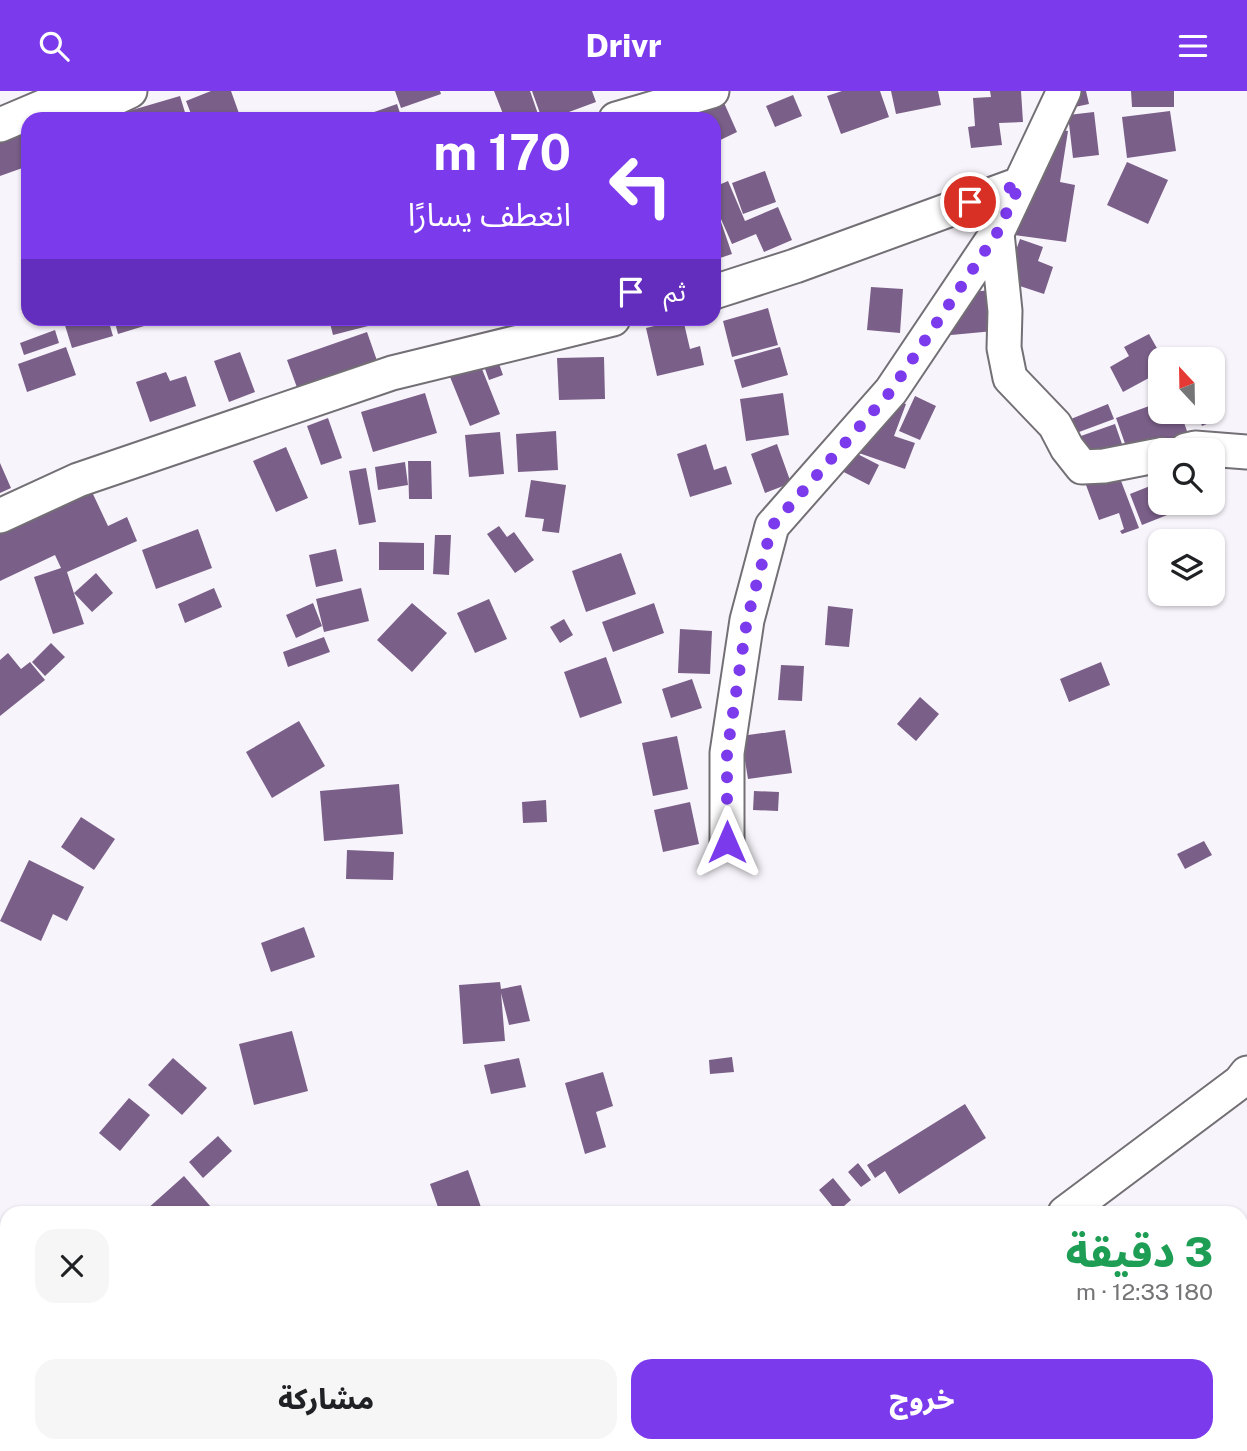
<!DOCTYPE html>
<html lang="ar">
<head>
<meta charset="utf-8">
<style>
	:root { --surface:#fff; --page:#f6f6f6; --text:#202124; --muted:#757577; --accent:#7c3aed }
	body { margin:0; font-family:"Public Sans","Noto Sans Arabic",sans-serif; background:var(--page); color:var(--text); direction:rtl; height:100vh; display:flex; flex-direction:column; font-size:26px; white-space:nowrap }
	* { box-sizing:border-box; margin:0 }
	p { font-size:23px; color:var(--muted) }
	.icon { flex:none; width:38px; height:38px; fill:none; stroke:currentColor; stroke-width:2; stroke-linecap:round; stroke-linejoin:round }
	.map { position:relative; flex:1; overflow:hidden; direction:ltr }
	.drawer { position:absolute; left:0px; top:1115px; width:1248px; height:247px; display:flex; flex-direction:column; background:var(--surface); border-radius:21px 21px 0 0; box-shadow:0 2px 5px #0004; direction:rtl }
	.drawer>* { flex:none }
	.hud { position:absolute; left:21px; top:21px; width:700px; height:214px; border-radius:21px; box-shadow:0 2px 5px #0004; direction:rtl; background:#7c3aed; color:#fff; overflow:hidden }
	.needle { width:46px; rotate:338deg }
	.buttons { position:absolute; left:1148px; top:256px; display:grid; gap:14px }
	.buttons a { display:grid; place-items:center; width:77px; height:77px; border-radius:14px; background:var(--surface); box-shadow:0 2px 5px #0004; font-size:35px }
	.pin { position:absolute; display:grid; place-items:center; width:60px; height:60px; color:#fff; margin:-30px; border:4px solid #fff; border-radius:50%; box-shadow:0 2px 7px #0007 }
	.me { position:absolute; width:77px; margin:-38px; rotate:0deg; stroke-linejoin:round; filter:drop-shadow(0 0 5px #0008) }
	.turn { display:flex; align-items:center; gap:24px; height:147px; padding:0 35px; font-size:32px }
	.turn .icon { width:91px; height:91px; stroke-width:2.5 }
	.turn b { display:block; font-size:49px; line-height:60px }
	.then { display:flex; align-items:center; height:66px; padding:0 35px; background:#0003; gap:14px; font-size:26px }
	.round { display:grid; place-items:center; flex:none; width:74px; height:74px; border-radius:21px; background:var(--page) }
	.headline { display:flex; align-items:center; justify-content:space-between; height:119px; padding:0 35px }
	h1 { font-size:42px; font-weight:800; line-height:52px; color:#1e9e55 }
	.primary-button { display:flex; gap:14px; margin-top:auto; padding:14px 35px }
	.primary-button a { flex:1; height:80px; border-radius:21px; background:var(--accent); color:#fff; font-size:28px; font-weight:800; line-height:80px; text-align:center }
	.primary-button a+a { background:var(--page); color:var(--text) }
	header { display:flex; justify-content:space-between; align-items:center; height:91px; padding:0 35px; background:var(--accent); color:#fff; font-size:32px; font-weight:800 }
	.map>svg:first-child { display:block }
	.green { fill:#dccae6 }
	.building { fill:#7a5f88 }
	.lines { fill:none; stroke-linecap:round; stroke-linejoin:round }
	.minor-casing { stroke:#736f75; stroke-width:37 }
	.minor { stroke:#fff; stroke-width:33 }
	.route { stroke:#7c3aed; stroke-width:12; stroke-dasharray:0 21.6 }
</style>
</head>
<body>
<header><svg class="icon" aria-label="menu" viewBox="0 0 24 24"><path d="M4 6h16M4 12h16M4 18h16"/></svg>Drivr<svg class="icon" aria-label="search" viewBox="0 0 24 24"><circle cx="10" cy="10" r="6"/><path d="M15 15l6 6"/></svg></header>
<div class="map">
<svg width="1247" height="1360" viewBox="0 0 1247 1360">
	<rect width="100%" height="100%" fill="#f8f4fb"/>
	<path class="green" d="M7,1268V1354H546L556,1360H0V1270Z"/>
	<path class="building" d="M211,0H231L241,28H193L186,10Z
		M395,0H440L441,3L401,17Z
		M494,0H530L538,23L525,28H505Z
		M532,0H592L596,11L550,28H542Z
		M842,0H880L889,26L841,43L827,5Z
		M891,0H938L941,14L896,23Z
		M990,0H1021L1023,31L999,32L1002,54L971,57L968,36L975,35L973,7L991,6Z
		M1066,0H1086L1089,13L1070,17Z
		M1131,0H1174V16H1132Z
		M793,4L802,25L775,36L766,15Z
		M180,5L187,28H105V27Z
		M721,5L737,41L714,52V28H699L694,17Z
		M397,13L402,28H361L360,26Z
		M1170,20L1176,60L1127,67L1122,26Z
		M1094,21L1099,64L1073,67L1068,24Z
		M28,34V75L0,85V45Z
		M1031,34L1068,40L1060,91L1075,94L1066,151L1015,144Z
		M1127,71L1168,89L1148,133L1107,114Z
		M765,80L776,111L743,123L732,92Z
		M728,90L745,130L778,116L792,149L764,161L756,143L732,153L721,128L714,131V113L716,112L714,96Z
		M721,131L732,163L714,169V133Z
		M1020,148L1043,156L1038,170L1053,176L1044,203L1005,190Z
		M871,196L903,198L900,242L867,239Z
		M990,199L994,240L951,244L947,204Z
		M768,217L778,254L732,266L723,230Z
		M63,228H108L113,245L72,257Z
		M114,228H167L118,243Z
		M329,228H370L372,234L333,244Z
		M683,228L690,258L700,255L704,274L657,285L646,237Z
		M55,239L59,252L24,264L20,252Z
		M367,241L382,284L299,302L287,269Z
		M1149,243L1163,268H1160V281L1123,301L1110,276L1129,265L1124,256Z
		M66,256L76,284L27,301L18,273Z
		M780,256L788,284L742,297L734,269Z
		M240,261L255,301L229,311L214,270Z
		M604,266L605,308L559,309L557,267Z
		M498,270L503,284L489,289L484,275Z
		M480,273L500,323L470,335L450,286Z
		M166,281L170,290L186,285L196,315L150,331L136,291Z
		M425,302L437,342L373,361L361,321Z
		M783,302L789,344L746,350L740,308Z
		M874,302L906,313L894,345L915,352L905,378L853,360Z
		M915,305L936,315L920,349L899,340Z
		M1213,307L1221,327L1202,335L1196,320H1213Z
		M1108,313L1114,328L1071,344L1066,330Z
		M1152,314L1153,318L1160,315V320H1180L1188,343L1129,364L1116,327Z
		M328,327L342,367L321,374L307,335Z
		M1115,333L1122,353L1085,366L1078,346Z
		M556,340L558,379L518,381L516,343Z
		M500,341L504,383L469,386L465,344Z
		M706,353L714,379L726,375L732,393L690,406L677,363Z
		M777,353L791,392L765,402L751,363Z
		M842,355L879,374L869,394L832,375Z
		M286,356L308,407L276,421L253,370Z
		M408,370H431L432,408H409Z
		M405,371L408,394L378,399L375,376Z
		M0,372L11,397L0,402Z
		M366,377L376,431L359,434L349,380Z
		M1118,382L1139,437L1122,443L1120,440L1124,438L1119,422L1099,429L1086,394Z
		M531,389L566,394L559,442L542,440L544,428L525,426Z
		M1160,391V411H1200L1142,434L1130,403Z
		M92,401L108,435L127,426L137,450L67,481L84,533L53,543L34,486L61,477L55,464L0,490V443Z
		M499,435L507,446L514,441L534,469L515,482L487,443Z
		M198,438L212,477L156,498L142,459Z
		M435,444H451L449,484L433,483Z
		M379,451L424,452V479H379Z
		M336,458L343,490L316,496L309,464Z
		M621,462L636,503L586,521L572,480Z
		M96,482L113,502L92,521L74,502Z
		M214,497L222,516L185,532L178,513Z
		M361,497L369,530L324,541L316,508Z
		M489,508L507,548L475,562L457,522Z
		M313,512L322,535L296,547L286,524Z
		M412,512L447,542L412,581L377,549Z
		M654,512L664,542L613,561L602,531Z
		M828,515L853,518L849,556L825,554Z
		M564,528L573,544L560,552L550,536Z
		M680,538L712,540L710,583L678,582Z
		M324,546L330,561L288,576L283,561Z
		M51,552L65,566L45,585L32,571Z
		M8,562L21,578L30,571L45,589L0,625V569Z
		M606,566L622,612L580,627L564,581Z
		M1101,571L1110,594L1069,611L1060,588Z
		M781,574L804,575L802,610L778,609Z
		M692,588L702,617L671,627L662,598Z
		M920,606L939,623L916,650L897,633Z
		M299,630L325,675L272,707L246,661Z
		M785,639L792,682L748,688L741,645Z
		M677,645L688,698L653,705L642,652Z
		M399,693L403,743L324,750L320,700Z
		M754,700L779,701L778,720L753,719Z
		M546,709L547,731L523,732L522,711Z
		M690,711L699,753L663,761L654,719Z
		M81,726L115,748L94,779L61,756Z
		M1204,750L1212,764L1185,778L1177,763Z
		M347,759L394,761L393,789L346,788Z
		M29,769L84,796L67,830L53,823L41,850L0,830Z
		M304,836L315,866L271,881L261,852Z
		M500,891L501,898L521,894L530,930L509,934L501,902L505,950L463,953L459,894Z
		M292,940L308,1000L254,1014L239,953Z
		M732,966L734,981L710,983L709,969Z
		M173,967L207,997L182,1024L148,994Z
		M519,967L526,996L491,1003L484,974Z
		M603,981L613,1015L596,1021L606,1056L585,1063L565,992Z
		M129,1007L150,1024L120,1060L99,1042Z
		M965,1013L986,1047L899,1103L885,1080L875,1087L867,1074Z
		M218,1045L232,1060L203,1087L189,1071Z
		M858,1072L871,1089L861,1096L848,1081Z
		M468,1079L483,1122H440L430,1093Z
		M184,1085L211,1116L204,1122H148L146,1119Z
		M833,1087L851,1109L837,1121L819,1099Z
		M7,1209V1233L0,1212Z
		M1241,1317L1247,1319V1360H1227L1217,1357L1218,1354H1241Z
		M811,1354H864L866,1358L860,1360H813Z
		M1130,1354H1168L1162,1360H1124Z"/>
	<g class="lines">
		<g class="minor-casing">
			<path id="minor" d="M616,28L712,0
				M0,34L59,9L96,16L130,0
				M997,142L1005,220L1004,257L1010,287L1055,334L1067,357L1082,376L1104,375L1160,364
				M714,201L795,175L1020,93
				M1186,359L1195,357L1247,361
				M0,425L78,389L392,282L613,228
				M727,751V662L747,529L772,435L891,300L997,142L1064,0
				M1065,1122L1240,991L1247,982
				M532,1354L631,1360"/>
		</g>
		<use href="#minor" class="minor"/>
	</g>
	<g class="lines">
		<path class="route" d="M727,751V662L747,529L772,435L891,300L997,142L1020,93L970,111"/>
	</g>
</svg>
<div class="buttons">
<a><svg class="needle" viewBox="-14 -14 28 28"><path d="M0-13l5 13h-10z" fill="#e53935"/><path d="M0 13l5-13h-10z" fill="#757577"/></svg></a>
<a><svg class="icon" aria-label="search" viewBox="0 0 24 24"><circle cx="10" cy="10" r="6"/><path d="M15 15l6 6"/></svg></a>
<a><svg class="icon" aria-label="layers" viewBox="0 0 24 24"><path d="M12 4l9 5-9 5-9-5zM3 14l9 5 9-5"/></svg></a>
</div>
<div class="pin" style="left:970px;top:111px;background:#d93025"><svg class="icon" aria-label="arrive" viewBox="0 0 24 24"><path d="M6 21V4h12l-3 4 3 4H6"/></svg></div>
<svg class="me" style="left:727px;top:751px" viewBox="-20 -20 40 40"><path d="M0-17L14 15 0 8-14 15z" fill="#7c3aed" stroke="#fff" stroke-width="4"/></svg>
<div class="hud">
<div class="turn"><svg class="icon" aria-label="left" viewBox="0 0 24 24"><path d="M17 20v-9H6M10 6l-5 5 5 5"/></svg><div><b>170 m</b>انعطف يسارًا</div></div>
<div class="then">ثم<svg class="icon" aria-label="arrive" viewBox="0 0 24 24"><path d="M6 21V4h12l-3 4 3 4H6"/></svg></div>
</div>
<section class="drawer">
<div class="headline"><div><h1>3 دقيقة</h1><p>180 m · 12:33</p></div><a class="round"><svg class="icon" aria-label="close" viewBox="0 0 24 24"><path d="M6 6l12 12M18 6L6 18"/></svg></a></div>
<div class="primary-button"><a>خروج</a><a>مشاركة</a></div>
</section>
</div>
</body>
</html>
